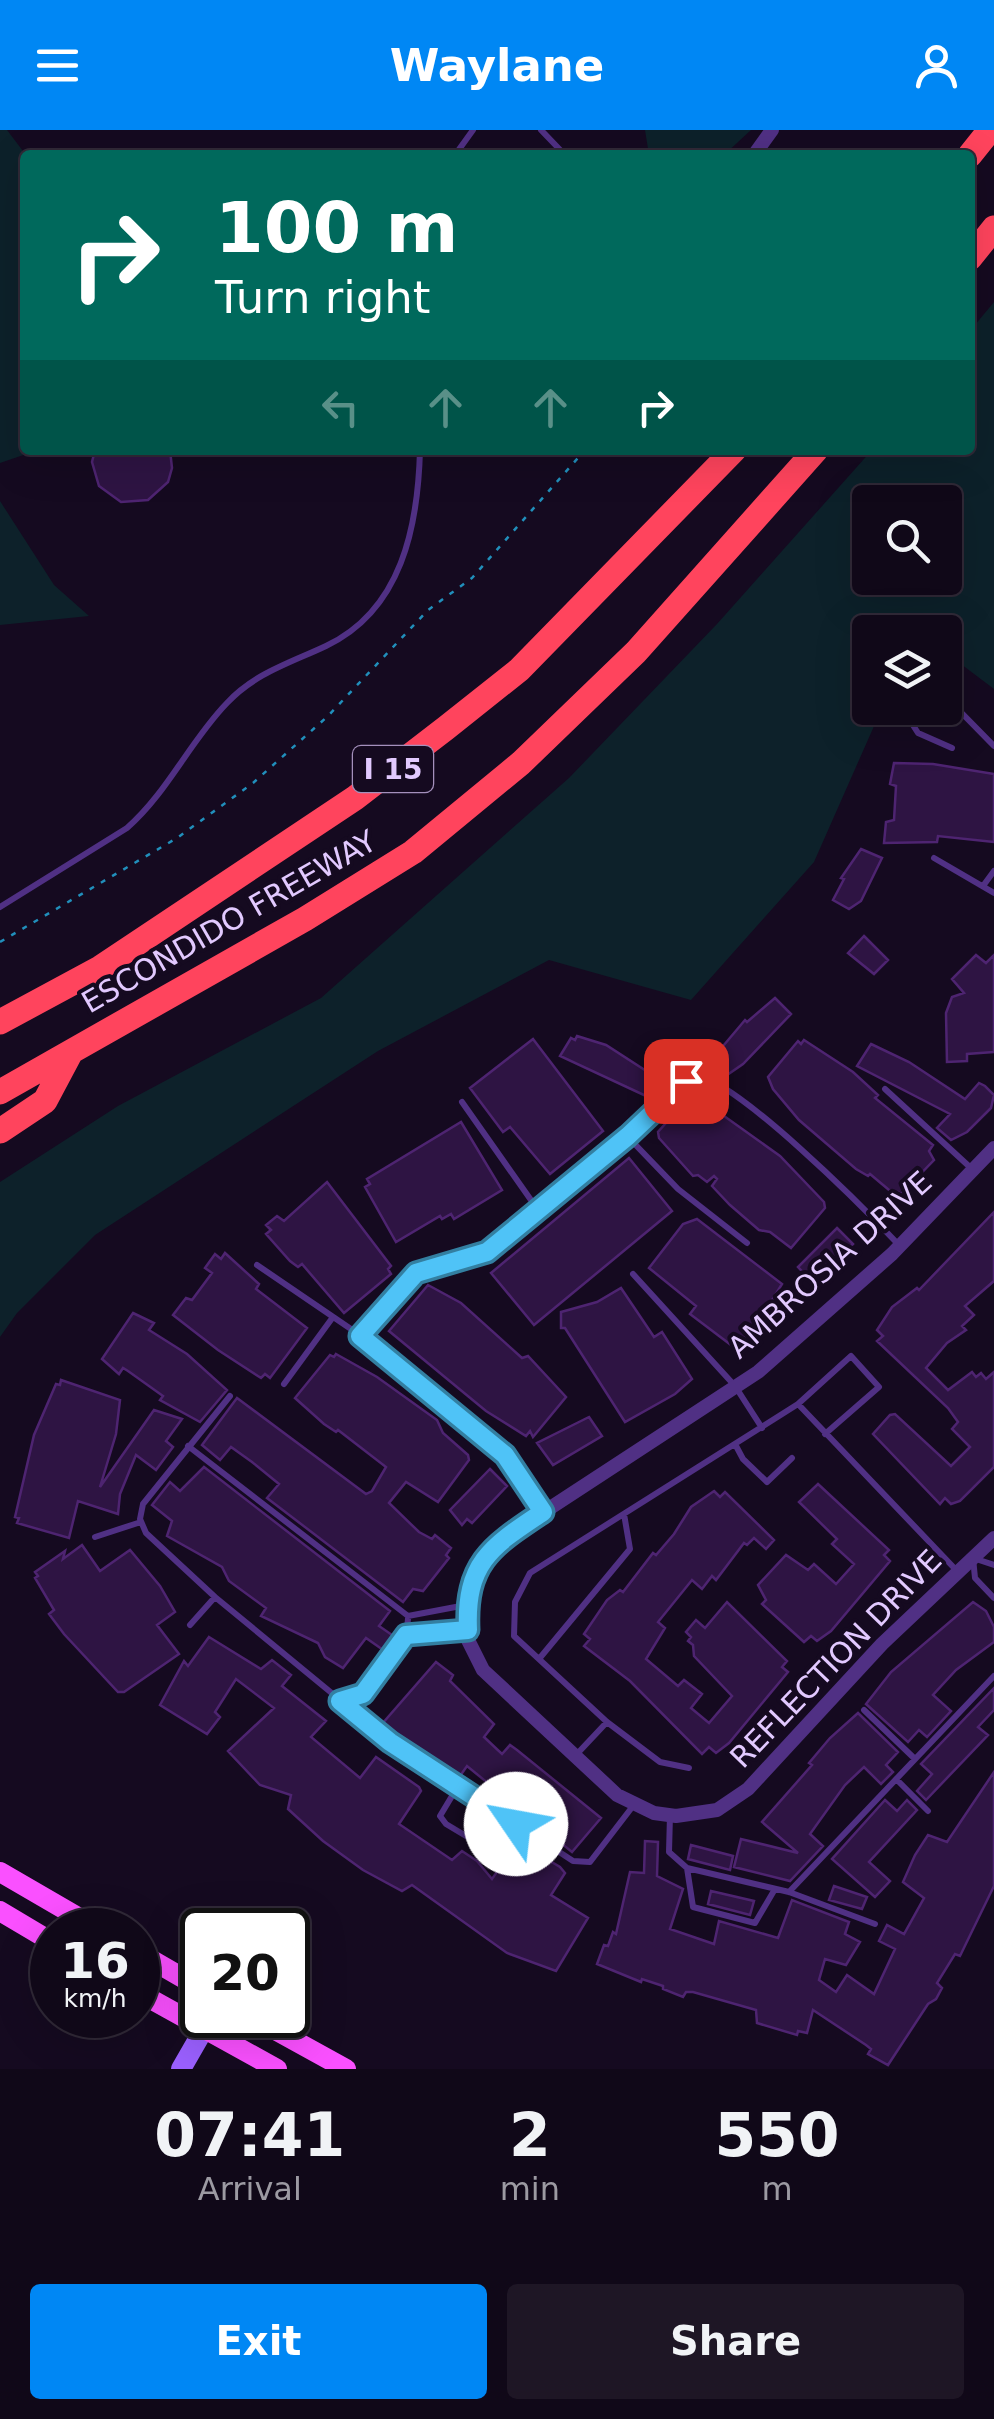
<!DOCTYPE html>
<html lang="en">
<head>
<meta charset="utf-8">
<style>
	:root { --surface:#100818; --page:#1e1625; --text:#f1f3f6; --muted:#9c9aa2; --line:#302937; --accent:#0087f4 }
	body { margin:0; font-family:"DejaVu Sans",sans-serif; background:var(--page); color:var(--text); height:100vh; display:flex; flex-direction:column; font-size:38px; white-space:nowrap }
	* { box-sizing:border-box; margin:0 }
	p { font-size:32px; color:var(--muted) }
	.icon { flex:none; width:55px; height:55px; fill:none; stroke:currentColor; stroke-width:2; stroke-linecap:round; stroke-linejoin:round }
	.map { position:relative; height:1939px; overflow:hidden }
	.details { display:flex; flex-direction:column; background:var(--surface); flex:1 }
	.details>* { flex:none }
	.banner { position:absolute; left:20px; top:20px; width:955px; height:305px; border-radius:10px; box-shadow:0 10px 40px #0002,0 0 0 2px var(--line); background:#00695c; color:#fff; overflow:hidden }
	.buttons { position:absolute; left:852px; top:355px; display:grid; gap:20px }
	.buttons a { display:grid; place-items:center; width:110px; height:110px; border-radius:10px; background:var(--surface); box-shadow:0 10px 40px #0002,0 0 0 2px var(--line); font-size:50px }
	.speed { position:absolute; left:30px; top:1778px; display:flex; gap:20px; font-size:50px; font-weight:700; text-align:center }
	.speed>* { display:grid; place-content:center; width:130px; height:130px; border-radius:50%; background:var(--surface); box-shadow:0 10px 40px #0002,0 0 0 2px var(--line); line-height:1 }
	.speed small { font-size:25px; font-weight:400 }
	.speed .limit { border:5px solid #111; border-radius:15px; background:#fff; color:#111 }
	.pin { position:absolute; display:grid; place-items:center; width:85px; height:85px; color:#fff; margin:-42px; border-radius:20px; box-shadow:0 5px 15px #0006 }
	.me { position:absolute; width:110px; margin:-55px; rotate:303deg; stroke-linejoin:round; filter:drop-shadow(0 0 8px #0008) }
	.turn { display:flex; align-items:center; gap:35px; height:210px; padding:0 30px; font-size:45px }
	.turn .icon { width:130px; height:130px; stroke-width:2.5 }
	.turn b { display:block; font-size:70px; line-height:85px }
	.lanes { display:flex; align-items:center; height:95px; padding:0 30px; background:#0003; justify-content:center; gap:50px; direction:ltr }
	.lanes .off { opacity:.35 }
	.eta { display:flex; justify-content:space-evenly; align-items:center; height:170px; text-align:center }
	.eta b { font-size:60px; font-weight:600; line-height:70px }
	.primary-button { display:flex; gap:20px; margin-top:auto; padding:20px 30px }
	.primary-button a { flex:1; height:115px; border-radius:10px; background:var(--accent); color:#fff; font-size:40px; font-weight:600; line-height:115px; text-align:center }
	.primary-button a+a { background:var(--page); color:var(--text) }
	header { display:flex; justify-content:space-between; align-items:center; height:130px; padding:0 30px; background:var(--accent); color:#fff; font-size:45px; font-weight:600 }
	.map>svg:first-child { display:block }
	.green { fill:#0d212a; fill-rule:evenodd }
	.building { fill:#2e1443; stroke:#4e2471; stroke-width:2.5 }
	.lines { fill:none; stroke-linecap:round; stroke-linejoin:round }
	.path { stroke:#218fbb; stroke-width:2.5; stroke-dasharray:5 8; stroke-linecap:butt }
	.service { stroke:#503084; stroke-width:6 }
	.minor { stroke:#503084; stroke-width:14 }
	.secondary { stroke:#9b60ff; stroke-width:20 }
	.primary { stroke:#fa50ff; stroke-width:20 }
	.motorway { stroke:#ff445d; stroke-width:25 }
	.route-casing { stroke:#337fa1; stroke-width:25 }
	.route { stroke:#4fc3f7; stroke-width:18 }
	.labels { text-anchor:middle; stroke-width:8; stroke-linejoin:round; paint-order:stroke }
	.shield { fill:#150a20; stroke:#a490bc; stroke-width:2.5 }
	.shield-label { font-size:28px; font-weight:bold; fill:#e2c9ff }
	.street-label { font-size:30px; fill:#e2c9ff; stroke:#150a20 }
</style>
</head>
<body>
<header><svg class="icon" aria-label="menu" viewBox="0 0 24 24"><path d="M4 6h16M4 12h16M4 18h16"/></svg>Waylane<svg class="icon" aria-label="person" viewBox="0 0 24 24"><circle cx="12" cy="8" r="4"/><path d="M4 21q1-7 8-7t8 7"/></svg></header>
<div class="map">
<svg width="994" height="1939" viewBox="0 0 994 1939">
	<rect width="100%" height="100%" fill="#150a20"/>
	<path class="green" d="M0,0H7L26,25L25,320H38L0,333Z
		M645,0H751L724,25H649Z
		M994,172V559L945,522V502H870V578H882L814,732L691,870L549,830L378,921L95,1105L17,1183L0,1207V1052L118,976L321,868L569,648L717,494L872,320H970V201ZM945,372V448H870V372Z
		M0,371L54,455L89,486L0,495Z"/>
	<path class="building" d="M95,320H170L172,338L168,352L148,370L121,372L99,356L92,332Z
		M894,633L933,634L994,644V712L938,706L937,712L884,713L886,692L894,690L896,656L890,654Z
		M861,719L882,728L861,771L849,779L833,770L844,749L841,748Z
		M864,806L888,830L874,844L848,823Z
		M976,825L986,833L994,825V922L967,924V931L947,932L946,883L952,867L964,863L952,849Z
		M775,868L791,884L743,934L727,945L713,928L745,890L747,892Z
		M577,906L606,915L654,946L646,966L560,926L571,908L575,910Z
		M533,909L603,1001L550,1044L510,997L503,1002L470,958Z
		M804,910L853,942L878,965L875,968L933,1015L929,1021L934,1030L901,1064L898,1062L895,1065L870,1044L868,1046L856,1039L799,990L773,959L768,947L798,911L801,914Z
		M871,914L909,932L965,969L979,953L985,956L994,965L991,978L967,1002L951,1010L937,998L950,984L857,936Z
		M696,966L780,1026L824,1072L825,1078L791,1118L770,1102L759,1100L730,1075L712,1056L717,1049L714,1046L707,1052L698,1045L693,1046L659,1008L658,1002L674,984L690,967L693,970Z
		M461,992L502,1060L454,1089L451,1084L442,1089L440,1086L396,1112L365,1057L370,1054L367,1049Z
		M629,1028L672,1081L534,1195L491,1143Z
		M327,1052L391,1136L388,1139L391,1144L344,1183L302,1134L298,1137L290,1131L266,1104L271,1100L266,1095L277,1086L284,1091Z
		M994,1082V1151L965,1176L974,1185L962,1196L966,1200L947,1213L926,1238L948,1260L972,1242L976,1247L981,1243L986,1249L994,1242V1337L960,1371L951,1374L945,1368L940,1374L873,1304L890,1285L895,1284L951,1336L970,1317L952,1299L958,1292L948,1278L877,1211L883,1206L877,1200L892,1177L917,1158L919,1160Z
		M697,1089L782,1154L758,1193L735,1218L690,1184L696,1176L649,1138L683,1094Z
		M837,1098L853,1114L813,1153L798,1137Z
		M225,1123L259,1154L256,1159L307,1198L270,1248L265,1244L261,1248L218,1220L173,1185L186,1168L192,1170L212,1143L205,1138L215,1124L221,1129Z
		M428,1155L461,1173L522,1228L528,1226L566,1267L533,1307L530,1301L526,1306L486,1281L389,1201Z
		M621,1158L654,1207L662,1202L692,1249L675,1264L625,1292L565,1198H561V1182L597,1172Z
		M133,1183L154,1193L149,1200L187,1224L227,1260L200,1292L160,1270L163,1266L128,1241L123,1238L119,1244L102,1229Z
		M336,1224L377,1247L437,1290L443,1303L468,1325L469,1330L438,1372L406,1352L389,1373L419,1402L432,1409L435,1405L451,1418L446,1425L449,1428L423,1461L413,1459L403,1472L267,1368L279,1354L252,1332L231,1317L220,1330L202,1315L237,1268L366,1364L372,1361L386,1337L338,1300L336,1302L324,1294L295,1268L330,1225L334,1227Z
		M61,1250L120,1270L116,1304L100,1357L154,1280L182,1289L166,1311L173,1317L156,1340L136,1325L120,1364L118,1384L78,1371L69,1408L17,1393L19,1388L15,1387L34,1305L56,1254L60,1255Z
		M589,1287L602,1306L553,1335L537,1313Z
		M204,1337L390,1481L379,1496L395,1507L386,1522L366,1508L343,1538L325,1527L318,1513L261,1486L266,1478L229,1451L222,1437L167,1406L172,1391L152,1375L170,1352L180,1361Z
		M490,1339L507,1356L472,1393L467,1389L462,1395L450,1380Z
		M818,1354L889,1420L884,1425L890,1431L831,1501L817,1511L811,1506L804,1512L762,1474L766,1470L758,1455L786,1425L808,1440L814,1434L836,1454L854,1434L832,1414L837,1409L799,1372Z
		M714,1361L720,1367L725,1362L774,1410L766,1419L754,1408L747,1415L744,1413L716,1450L712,1446L702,1459L692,1450L658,1492L665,1498L646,1529L678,1556L684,1550L702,1564L691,1578L709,1593L732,1566L694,1526L693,1515L688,1511L691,1507L686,1502L696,1490L705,1498L727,1472L787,1531L782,1537L788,1542L729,1613L716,1623L709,1617L702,1624L630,1551L584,1516L590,1509L584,1504L607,1470L620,1460L623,1462L653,1423L656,1425L674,1404L691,1377Z
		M82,1415L100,1441L130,1420L160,1456L175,1482L157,1495L179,1524L124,1562H118L64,1504L49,1484L54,1480L35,1448L38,1446L35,1442L65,1421L63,1429Z
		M973,1472L986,1481L994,1497V1512L956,1540L933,1565L951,1581L927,1607L919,1600L908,1612L866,1574L891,1542Z
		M209,1507L261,1539L272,1530L291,1545L282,1556L326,1591L311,1607L360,1648L376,1627L419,1657L421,1661L399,1694L452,1730L462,1721L477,1731L492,1749L518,1712L560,1737L565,1743L551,1765L588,1788L556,1841L507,1823L412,1755L402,1761L363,1740L323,1711L288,1679L291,1665L260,1655L228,1621L274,1578L236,1549L215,1582L220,1587L207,1604L160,1575L184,1531L188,1536Z
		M436,1532L453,1545L450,1551L494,1594L484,1607L502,1624L510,1615L517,1620L601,1688L572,1722L467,1636L460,1646L382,1594Z
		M994,1558V1580L978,1597L988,1605L926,1670L917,1661L932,1644L921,1634Z
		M858,1583L898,1622L886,1635L893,1642L881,1654L864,1637L845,1655L810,1704L823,1716L790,1751L734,1737L741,1709L798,1723L762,1692L812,1635L809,1633L830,1608Z
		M994,1642V1756L960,1826L955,1824L937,1853L942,1858L936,1869L928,1874L888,1935L868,1924L871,1919L866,1915L813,1880L807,1903L798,1901L797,1905L757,1893L756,1880L693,1862H686L683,1867L663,1859V1856L642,1849L641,1852L597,1834L604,1815L608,1816L613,1802L616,1804L630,1742L644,1743L645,1711L658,1712L657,1746L683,1759L670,1799L714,1814L719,1791L778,1808L792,1770L849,1792L845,1804L860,1812L846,1835L825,1829L819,1850L836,1862L847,1845L874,1864L895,1819L879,1811L887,1795L904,1804L924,1768L903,1752L915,1725L928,1705L947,1712Z
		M885,1670L897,1681L907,1670L917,1680L869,1732L890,1751L875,1767L832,1729Z
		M691,1715L733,1726L730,1740L688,1729Z
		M834,1756L867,1767L862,1779L829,1770Z
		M711,1761L754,1771L750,1785L708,1774Z"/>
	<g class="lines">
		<path class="path" d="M0,812L177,708L253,653L328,586L428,480L472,448L585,320"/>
		<path class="service" d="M541,0L565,25
			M455,25L473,0
			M945,566L994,616
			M902,578L918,603L952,618
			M934,728L994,763
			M983,756L994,741
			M0,777L127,698C168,662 190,611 227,573C255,543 290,533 326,516C402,480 418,396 420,320
			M885,959L972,1039
			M462,972L538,1080
			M628,1007L678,1059L747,1113
			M257,1135L370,1212L505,1325L543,1381
			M633,1144L735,1256L762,1298
			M361,1206L416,1143L487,1123L628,1007L695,945C738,951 864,1078 898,1114
			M284,1254L333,1187
			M230,1266L143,1374L140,1389L146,1403L215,1467L390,1611L573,1731L590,1732L633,1676
			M798,1274L958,1442
			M735,1314L743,1329L767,1352L792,1328
			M188,1316L408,1486C410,1509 366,1570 341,1571
			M95,1407L141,1392
			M994,1435L973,1428L975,1448L994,1468
			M408,1486L466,1475
			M190,1495L215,1467
			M407,1505L468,1499
			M539,1529L630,1419L624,1384
			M864,1580L915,1629
			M576,1625L607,1592
			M689,1638L660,1632L607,1592L514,1506L515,1472L530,1443L798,1274L851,1226L879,1257L825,1304
			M896,1649L928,1681
			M458,1656L440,1686L446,1694L481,1715
			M670,1685L669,1722L687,1738L789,1762L875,1794
			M687,1738L693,1777L755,1793L775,1759
			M789,1762L994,1546"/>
		<path class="minor" d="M754,25L772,0
			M994,1018L892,1124L758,1242L495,1414L484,1426L467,1468L468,1510L483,1540L617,1665L654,1683L676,1686L717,1680L748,1659L882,1514L994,1408"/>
		<path class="secondary" d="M181,1939L212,1885"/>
		<path class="primary" d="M0,1742L100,1800
			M0,1781L52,1812
			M138,1822L202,1859
			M138,1862L277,1939
			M248,1885L346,1939"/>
		<path class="motorway" d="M970,25L990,0
			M970,128L994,98
			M0,892L100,838L355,668L446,598L519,540L734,320
			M0,962L305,789L413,722L521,633L636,522L816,320
			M0,1001L45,971L71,922"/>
	</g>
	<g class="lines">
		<g class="route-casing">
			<path id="route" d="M516,1694L390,1612L340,1571L363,1564L406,1505L468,1500C465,1432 492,1416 543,1382L505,1325L360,1206L416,1143L487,1122L628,1006L686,951"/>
		</g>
		<use href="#route" class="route"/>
	</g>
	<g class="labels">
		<rect class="shield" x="353" y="616" width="80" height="46" rx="8"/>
		<g class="shield-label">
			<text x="393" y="649">I 15</text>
		</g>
		<g class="street-label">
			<text transform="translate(229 792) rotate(-30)" y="10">ESCONDIDO FREEWAY</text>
			<text transform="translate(830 1135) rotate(-42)" y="10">AMBROSIA DRIVE</text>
			<text transform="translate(836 1529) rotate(-46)" y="10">REFLECTION DRIVE</text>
		</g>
	</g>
</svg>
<div class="buttons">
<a><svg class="icon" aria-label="search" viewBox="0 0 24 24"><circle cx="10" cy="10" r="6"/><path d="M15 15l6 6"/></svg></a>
<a><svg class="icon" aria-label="layers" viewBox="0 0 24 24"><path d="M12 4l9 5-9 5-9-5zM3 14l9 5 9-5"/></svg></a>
</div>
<div class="speed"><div>16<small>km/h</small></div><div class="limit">20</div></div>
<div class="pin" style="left:686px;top:951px;background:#d93025"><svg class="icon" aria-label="arrive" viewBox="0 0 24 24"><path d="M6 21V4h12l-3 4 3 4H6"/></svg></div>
<svg class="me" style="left:516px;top:1694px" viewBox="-20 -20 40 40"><circle r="19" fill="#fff"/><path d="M0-13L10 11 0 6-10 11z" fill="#4fc3f7"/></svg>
<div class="banner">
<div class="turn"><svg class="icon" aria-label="right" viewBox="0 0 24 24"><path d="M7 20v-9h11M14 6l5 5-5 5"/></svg><div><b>100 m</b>Turn right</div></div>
<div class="lanes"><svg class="icon off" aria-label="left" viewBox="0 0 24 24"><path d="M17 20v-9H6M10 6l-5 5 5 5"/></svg><svg class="icon off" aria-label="ahead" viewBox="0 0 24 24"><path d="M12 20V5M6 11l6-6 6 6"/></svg><svg class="icon off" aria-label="ahead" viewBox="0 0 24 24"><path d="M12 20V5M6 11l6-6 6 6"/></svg><svg class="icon" aria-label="right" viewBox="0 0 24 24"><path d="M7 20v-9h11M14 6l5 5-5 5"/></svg></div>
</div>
</div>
<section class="details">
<div class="eta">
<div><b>07:41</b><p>Arrival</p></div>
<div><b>2</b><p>min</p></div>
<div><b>550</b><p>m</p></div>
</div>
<div class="primary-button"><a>Exit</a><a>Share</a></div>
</section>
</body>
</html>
